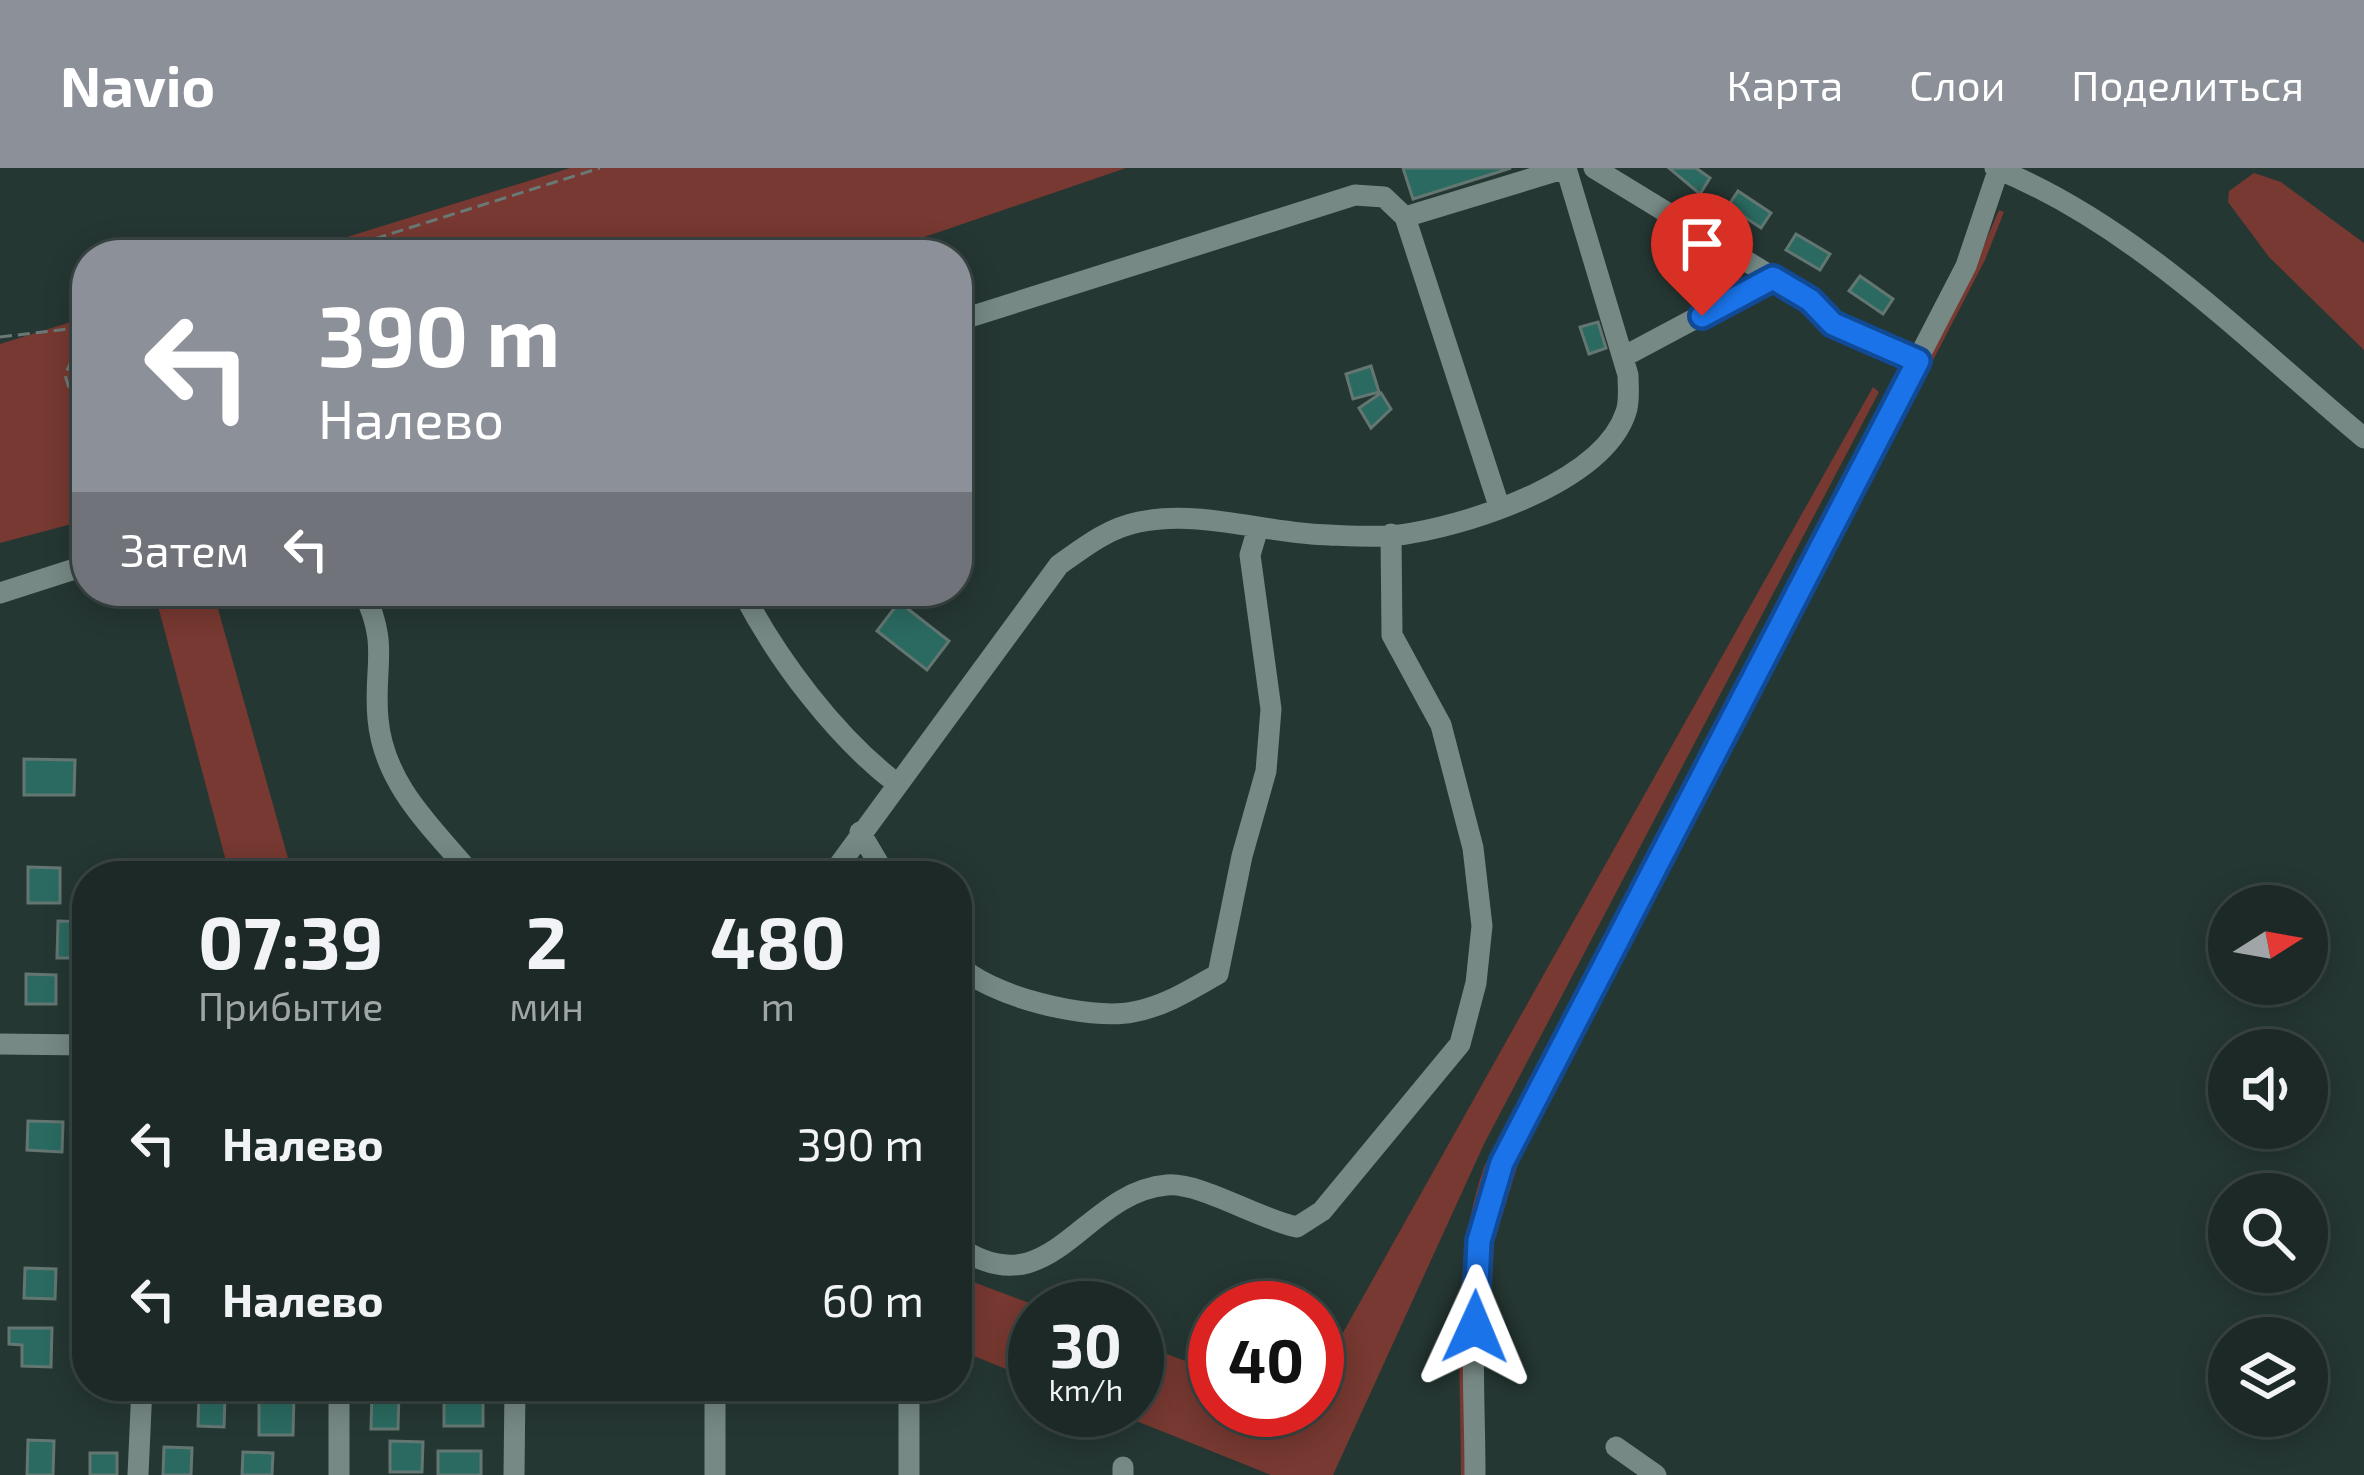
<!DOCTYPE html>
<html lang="ru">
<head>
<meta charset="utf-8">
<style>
	:root { --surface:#1c2926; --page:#25312e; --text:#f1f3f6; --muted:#a0a6a7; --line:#3a4543; --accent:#8c9099 }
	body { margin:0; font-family:"Exo 2",sans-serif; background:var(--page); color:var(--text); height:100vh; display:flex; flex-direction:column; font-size:45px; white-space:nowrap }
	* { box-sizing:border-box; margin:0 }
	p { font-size:39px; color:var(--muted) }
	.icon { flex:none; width:66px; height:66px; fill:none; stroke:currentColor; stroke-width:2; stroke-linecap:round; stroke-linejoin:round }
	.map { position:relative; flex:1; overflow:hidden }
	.details { position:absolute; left:72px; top:693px; width:900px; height:540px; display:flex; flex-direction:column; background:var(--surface); border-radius:48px; box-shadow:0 6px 30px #0003,0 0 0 3px var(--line) }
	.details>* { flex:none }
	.banner { position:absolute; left:72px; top:72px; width:900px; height:366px; border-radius:48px; box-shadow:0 6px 30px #0003,0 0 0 3px var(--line); background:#8c9099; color:#fff; overflow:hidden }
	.needle { width:78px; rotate:79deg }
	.controls { position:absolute; left:2208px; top:717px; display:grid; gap:24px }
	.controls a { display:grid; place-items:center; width:120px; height:120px; border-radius:50%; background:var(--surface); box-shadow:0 6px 30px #0003,0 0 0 3px var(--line); font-size:60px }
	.speed { position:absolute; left:1008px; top:1113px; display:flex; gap:24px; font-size:60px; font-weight:700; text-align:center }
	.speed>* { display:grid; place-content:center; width:156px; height:156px; border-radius:50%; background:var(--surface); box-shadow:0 6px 30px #0003,0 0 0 3px var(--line); line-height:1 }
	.speed small { font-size:30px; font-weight:400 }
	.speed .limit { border:18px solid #d22; background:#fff; color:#111 }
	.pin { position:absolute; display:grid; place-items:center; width:102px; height:102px; color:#fff; margin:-123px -51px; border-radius:50% 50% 50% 0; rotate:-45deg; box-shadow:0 0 12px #0007 }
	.pin .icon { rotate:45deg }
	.me { position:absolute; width:132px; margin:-66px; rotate:1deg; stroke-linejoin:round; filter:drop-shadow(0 0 9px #0008) }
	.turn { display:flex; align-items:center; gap:42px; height:252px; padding:0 48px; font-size:54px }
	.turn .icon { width:156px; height:156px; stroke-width:2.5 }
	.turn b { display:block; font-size:84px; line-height:102px }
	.then { display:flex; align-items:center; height:114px; padding:0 48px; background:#0003; gap:24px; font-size:45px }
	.eta { display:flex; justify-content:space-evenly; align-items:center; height:204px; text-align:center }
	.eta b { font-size:72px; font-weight:700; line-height:84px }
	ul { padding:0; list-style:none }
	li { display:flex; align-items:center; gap:36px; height:156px; padding:0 48px }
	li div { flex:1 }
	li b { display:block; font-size:45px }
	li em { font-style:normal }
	header { display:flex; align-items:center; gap:72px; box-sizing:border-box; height:168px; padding:0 60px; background:var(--accent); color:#fff }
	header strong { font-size:57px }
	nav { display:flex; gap:66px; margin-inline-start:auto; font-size:42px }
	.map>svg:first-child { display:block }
	.green { fill:#773931 }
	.building { fill:#2a6a60; stroke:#637672; stroke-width:3 }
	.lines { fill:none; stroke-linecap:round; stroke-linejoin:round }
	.path { stroke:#6a7976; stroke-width:3; stroke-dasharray:12 6; stroke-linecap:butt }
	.minor { stroke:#768985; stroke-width:21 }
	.route-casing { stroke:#114b97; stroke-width:30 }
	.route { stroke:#1a73e8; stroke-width:21 }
</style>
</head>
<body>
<header>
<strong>Navio</strong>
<nav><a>Карта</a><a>Слои</a><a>Поделиться</a></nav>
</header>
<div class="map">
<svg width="2364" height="1307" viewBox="0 0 2364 1307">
	<rect width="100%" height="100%" fill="#253733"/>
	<path class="green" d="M570,0H1126L872,87H289Z
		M2254,5L2281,14L2364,75V182L2269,89L2228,34L2229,23Z
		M1999,42L2004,44L1985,92L1520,989L1494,1075L1489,1179C1468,1134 1496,1046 1509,1001L1968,114Z
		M87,149V352L0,375V176Z
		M1897,202L1486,1009L1468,1088L1467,1307H1461C1461,1205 1450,1097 1484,999Z
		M1873,219L1879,224L1484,976L1333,1307H1271L1109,1242H1137V1175L1215,1204V1242H1317V1211Z
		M154,423H213L293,708H230Z
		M957,1108L1043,1140H1035V1213L957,1181Z"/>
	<path class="building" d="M1403,0H1511L1413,31Z
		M1669,0H1696L1710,10L1700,26Z
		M1738,23L1771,45L1761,60L1728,38Z
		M1796,66L1830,86L1820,102L1786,82Z
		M1860,108L1893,131L1883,146L1849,123Z
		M1598,154L1606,180L1589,186L1580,159Z
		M1371,198L1379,224L1353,231L1346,206Z
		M1381,225L1391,241L1371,260L1359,240Z
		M899,434L949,473L927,502L877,463Z
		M24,591L75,592L74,627H24Z
		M28,699L60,700V735H28Z
		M58,753L87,754V790H57Z
		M26,806L56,807V836H26Z
		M28,953L63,954L62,984L27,982Z
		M75,999H87V1038H74Z
		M25,1100L56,1101L55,1131L24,1130Z
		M75,1110L87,1111V1145H74Z
		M9,1160H52L51,1199L22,1198V1177L9,1176Z
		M372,1223L399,1224L398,1261H371Z
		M444,1224H483V1258H444Z
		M259,1226L294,1227L293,1267H259Z
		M199,1228H225L224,1259L198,1258Z
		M28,1272L54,1273L53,1307H27Z
		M390,1273L423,1274L422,1304H390Z
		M164,1279L192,1280L191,1307H163Z
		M438,1283H481V1307H438Z
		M243,1284L273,1285L272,1307H242Z
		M90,1285H117V1307H90Z"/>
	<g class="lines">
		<path class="path" d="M323,87L600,0
			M87,159L65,207L87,278
			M0,169L85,159"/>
		<path class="minor" d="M1594,0L1810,132L1833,156L1918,193
			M1995,0C2136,57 2249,174 2364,270
			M957,153L1355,27L1384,29L1405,49L1499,338
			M1623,189L1773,109
			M363,423C390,478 373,498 378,551C384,617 432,659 473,708
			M742,423C777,491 835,568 896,615
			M0,425L87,397
			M860,664L886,708
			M831,708L1059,397C1084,379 1108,360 1139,354C1202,341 1266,366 1329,367C1356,368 1386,370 1412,365C1477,354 1604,312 1626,244C1630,233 1628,218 1628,207L1566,0L1405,49
			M957,795C986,828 1090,853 1133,844C1165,838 1190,822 1218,806L1242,688L1266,603L1271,541L1250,387L1258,360
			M0,876L87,877
			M957,1078C1051,1143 1082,1024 1167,1017C1200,1014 1258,1051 1297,1059L1322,1043L1460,876L1476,815L1482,758L1473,680L1441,557L1392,467L1391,366
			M339,1218V1307
			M909,1225V1307
			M1616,1279L1656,1307
			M138,1307L142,1218
			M514,1307L515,1218
			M715,1307V1218
			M1123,1307V1299
			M1475,1307C1475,1203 1463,1093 1502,995L1966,98L1999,0"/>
	</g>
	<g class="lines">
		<g class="route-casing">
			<path id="route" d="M1475,1159L1479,1073L1502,995L1918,193L1833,156L1810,132L1773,110L1702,148"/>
		</g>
		<use href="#route" class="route"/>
	</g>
</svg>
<div class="controls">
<a><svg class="needle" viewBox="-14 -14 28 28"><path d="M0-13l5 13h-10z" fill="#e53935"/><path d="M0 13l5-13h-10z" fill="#a0a6a7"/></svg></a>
<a><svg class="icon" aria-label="sound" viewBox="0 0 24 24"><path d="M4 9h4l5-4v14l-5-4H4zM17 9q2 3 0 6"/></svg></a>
<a><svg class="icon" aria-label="search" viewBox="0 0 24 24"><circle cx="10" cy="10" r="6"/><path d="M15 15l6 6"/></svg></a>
<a><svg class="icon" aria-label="layers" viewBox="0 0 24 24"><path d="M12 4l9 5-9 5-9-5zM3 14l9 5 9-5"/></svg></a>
</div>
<div class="speed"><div>30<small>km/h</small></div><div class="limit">40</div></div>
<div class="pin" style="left:1702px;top:148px;background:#d93025"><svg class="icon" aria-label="arrive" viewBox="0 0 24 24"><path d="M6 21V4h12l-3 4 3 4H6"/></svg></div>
<svg class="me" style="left:1475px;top:1159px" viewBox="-20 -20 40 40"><path d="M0-17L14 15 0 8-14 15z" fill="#1a73e8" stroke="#fff" stroke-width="4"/></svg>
<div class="banner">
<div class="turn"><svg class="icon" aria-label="left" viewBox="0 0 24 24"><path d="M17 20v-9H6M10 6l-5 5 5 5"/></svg><div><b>390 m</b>Налево</div></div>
<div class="then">Затем<svg class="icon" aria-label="left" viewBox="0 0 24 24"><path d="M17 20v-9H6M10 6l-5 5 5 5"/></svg></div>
</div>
<section class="details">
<div class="eta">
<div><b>07:39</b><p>Прибытие</p></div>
<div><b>2</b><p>мин</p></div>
<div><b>480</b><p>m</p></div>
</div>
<ul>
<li><svg class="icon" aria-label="left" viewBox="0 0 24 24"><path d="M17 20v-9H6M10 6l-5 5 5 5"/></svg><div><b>Налево</b></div><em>390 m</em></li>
<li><svg class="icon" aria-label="left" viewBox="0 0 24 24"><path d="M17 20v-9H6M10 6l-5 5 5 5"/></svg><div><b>Налево</b></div><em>60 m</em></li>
</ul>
</section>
</div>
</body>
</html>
